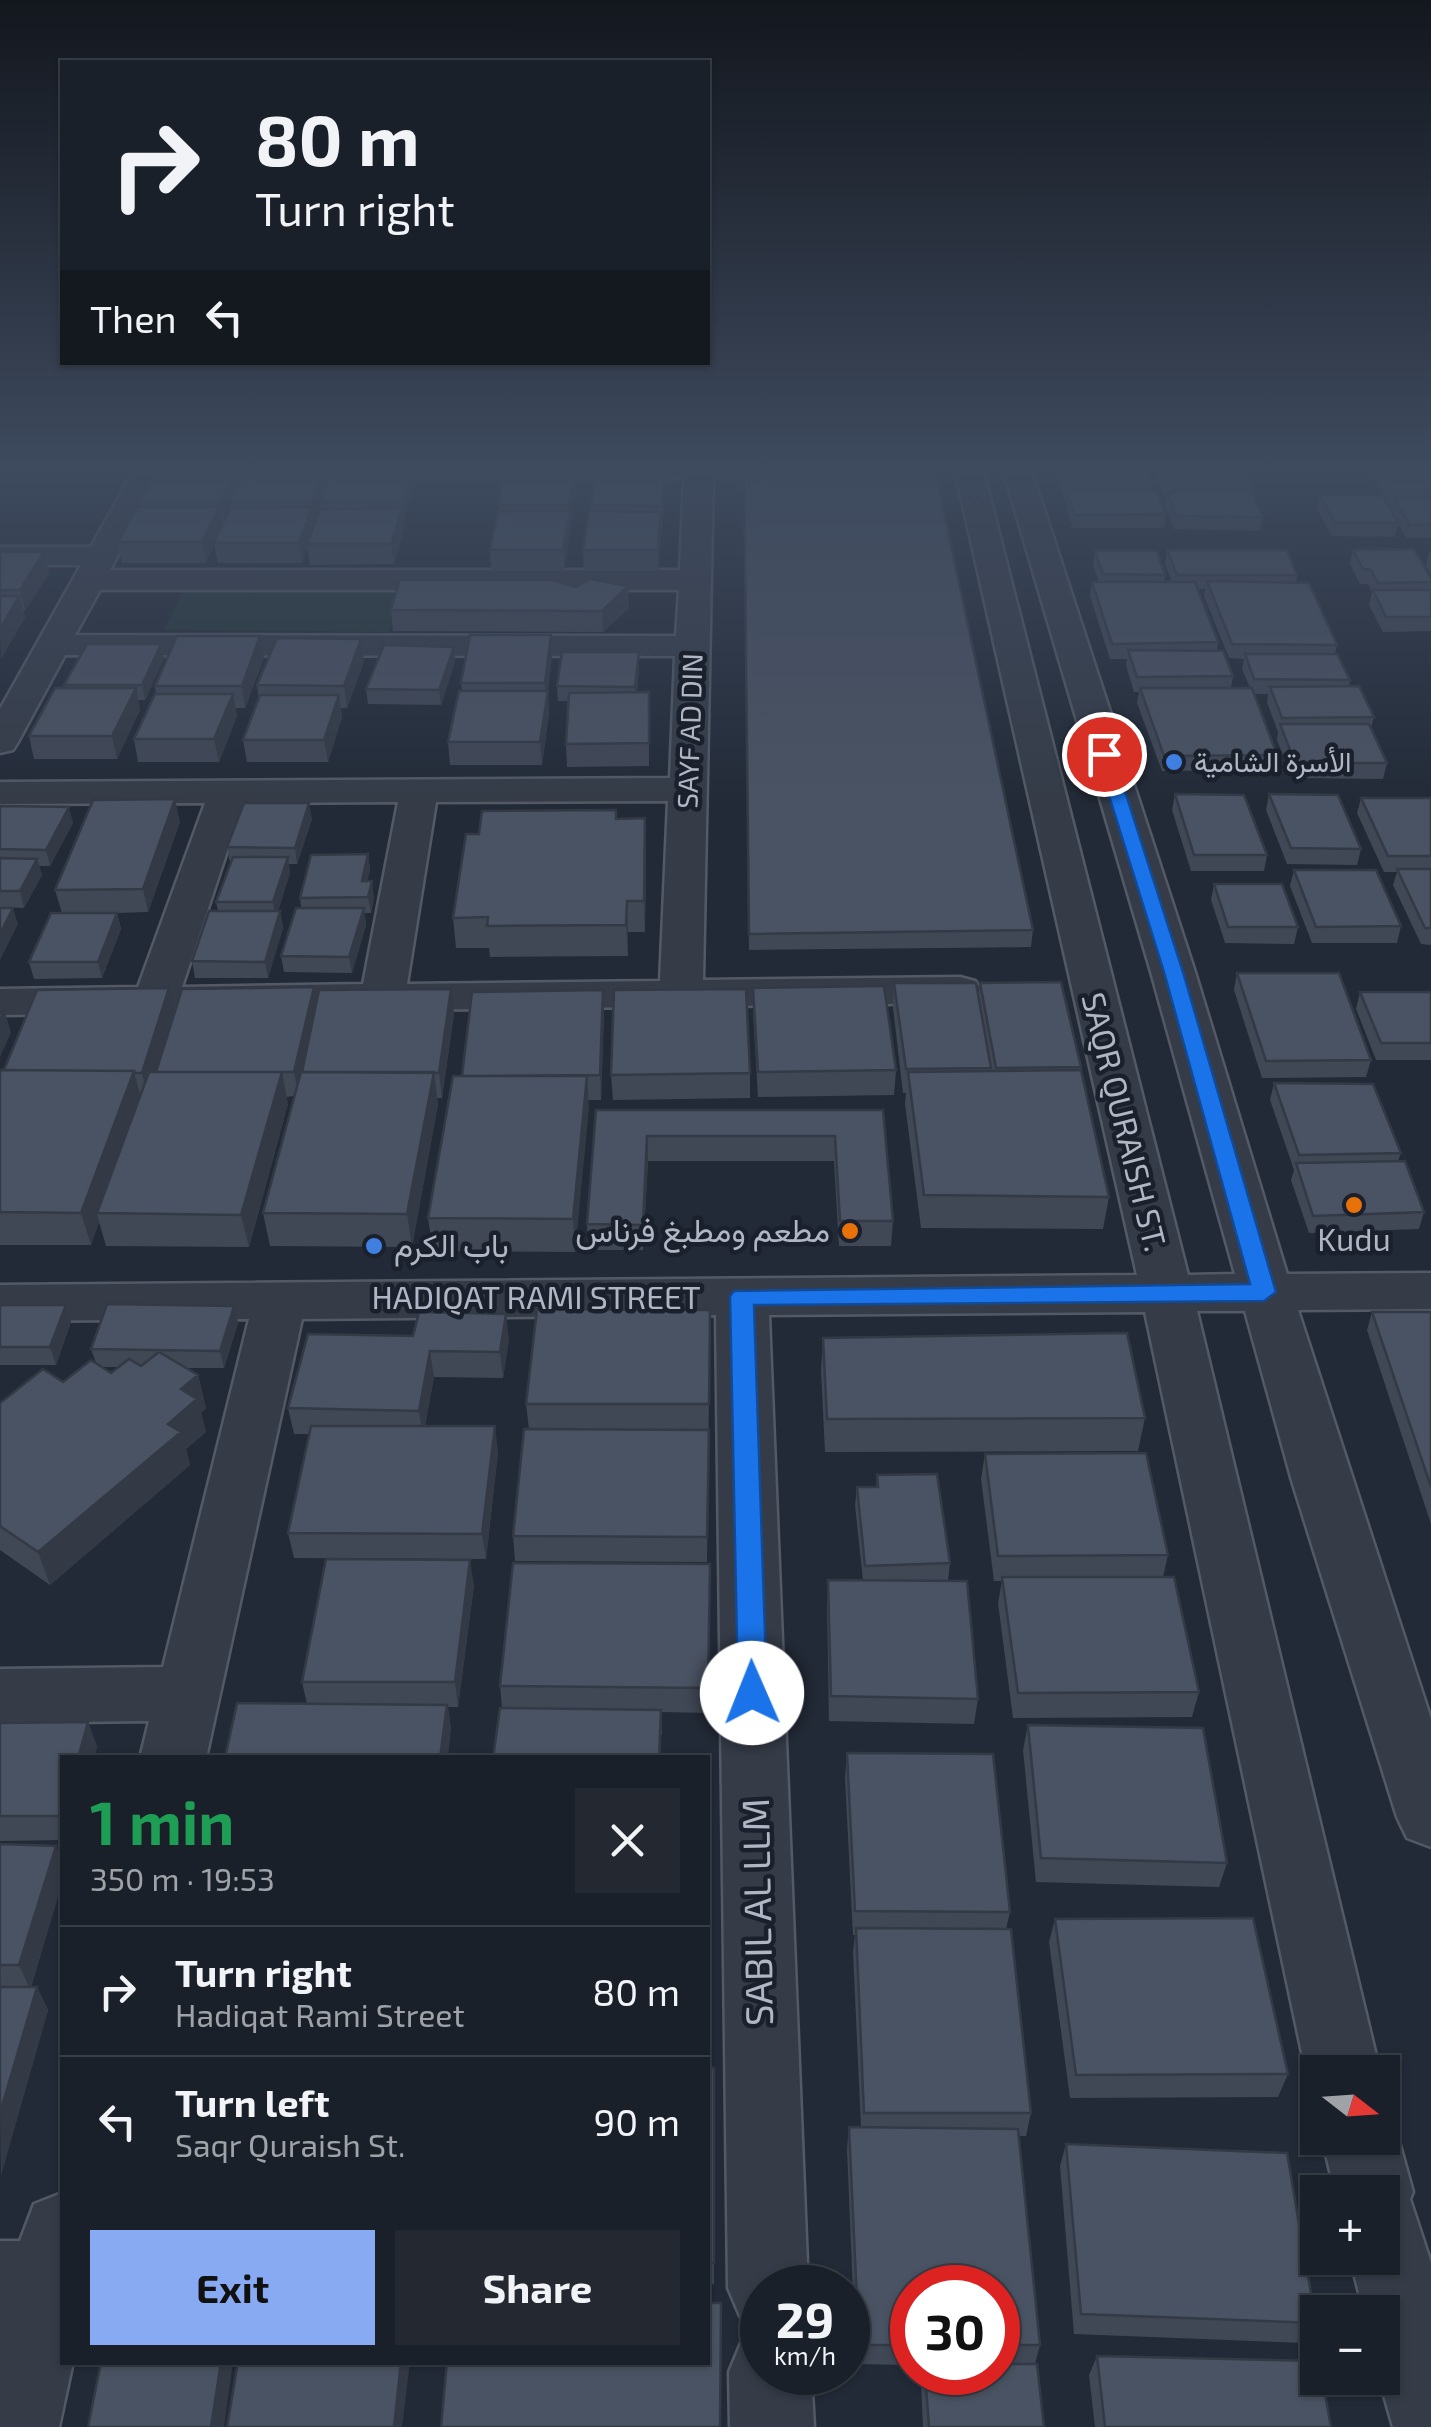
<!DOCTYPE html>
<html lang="en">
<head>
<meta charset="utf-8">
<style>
	:root { --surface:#1a2029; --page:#232831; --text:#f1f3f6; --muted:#9fa3a8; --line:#383e46; --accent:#87aaf2 }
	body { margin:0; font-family:"Exo 2",Vazirmatn,sans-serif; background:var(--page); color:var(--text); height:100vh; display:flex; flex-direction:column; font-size:38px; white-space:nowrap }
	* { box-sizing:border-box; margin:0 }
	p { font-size:32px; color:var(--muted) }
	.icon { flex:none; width:55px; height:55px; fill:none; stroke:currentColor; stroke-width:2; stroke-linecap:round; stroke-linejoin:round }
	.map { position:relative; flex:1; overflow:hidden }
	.drawer { position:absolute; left:60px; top:1755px; width:650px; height:610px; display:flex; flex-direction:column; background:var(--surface); border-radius:0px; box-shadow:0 2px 8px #0004,0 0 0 2px var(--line) }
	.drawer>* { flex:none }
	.top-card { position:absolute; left:60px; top:60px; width:650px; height:305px; border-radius:0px; box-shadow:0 2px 8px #0004,0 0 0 2px var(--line); background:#1a2029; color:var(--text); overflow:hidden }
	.needle { width:65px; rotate:107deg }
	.tools { position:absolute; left:1300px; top:2055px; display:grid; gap:20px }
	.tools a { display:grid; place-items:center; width:100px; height:100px; border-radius:0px; background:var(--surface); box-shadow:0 2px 8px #0004,0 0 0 2px var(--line); font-size:50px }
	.speed { position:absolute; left:740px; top:2265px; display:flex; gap:20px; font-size:50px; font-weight:700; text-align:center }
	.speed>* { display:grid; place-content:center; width:130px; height:130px; border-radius:50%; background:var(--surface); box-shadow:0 2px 8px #0004,0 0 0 2px var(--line); line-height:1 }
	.speed small { font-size:25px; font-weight:400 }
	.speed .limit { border:15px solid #d22; background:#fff; color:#111 }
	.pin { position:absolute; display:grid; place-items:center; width:85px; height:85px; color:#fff; margin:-42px; border:5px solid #fff; border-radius:50%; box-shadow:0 2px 10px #0007 }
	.me { position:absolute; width:110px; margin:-55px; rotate:359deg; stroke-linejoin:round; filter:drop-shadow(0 0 8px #0008) }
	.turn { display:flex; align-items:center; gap:35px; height:210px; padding:0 30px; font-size:45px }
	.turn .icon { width:130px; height:130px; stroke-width:2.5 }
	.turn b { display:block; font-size:70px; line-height:85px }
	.then { display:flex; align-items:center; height:95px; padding:0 30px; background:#0003; gap:20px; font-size:38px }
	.round { display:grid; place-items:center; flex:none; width:105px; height:105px; border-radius:0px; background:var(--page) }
	.overview { display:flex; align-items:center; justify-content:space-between; height:170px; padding:0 30px }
	h1 { font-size:60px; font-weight:700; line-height:75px; color:#1e9e55 }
	.primary-button { display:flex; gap:20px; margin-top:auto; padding:20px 30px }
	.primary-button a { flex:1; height:115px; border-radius:0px; background:var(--accent); color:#111; font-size:40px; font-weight:700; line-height:115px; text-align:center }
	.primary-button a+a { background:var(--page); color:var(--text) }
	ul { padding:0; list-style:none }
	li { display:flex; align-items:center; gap:30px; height:130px; padding:0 30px; border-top:2px solid var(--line) }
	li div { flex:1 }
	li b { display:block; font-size:38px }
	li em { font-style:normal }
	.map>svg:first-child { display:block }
	.green { fill:#253739 }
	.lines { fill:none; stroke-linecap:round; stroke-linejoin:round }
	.minor-casing { stroke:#535965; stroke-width:5 }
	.minor { fill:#353c48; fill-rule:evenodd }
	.wall { fill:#404755; fill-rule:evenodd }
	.shaded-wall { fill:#343a45 }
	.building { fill:#4a5363; stroke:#343a45; stroke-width:2.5 }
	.route { fill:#1a73e8; stroke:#114b97; stroke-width:2.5 }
	.shop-dot { fill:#3f7fe0; stroke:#1b212c; stroke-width:4 }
	.food-dot { fill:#e8710a; stroke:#1b212c; stroke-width:4 }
	.labels { text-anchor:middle; stroke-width:9; stroke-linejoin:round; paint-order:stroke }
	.far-street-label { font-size:28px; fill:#b0b6c4; stroke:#1b212c }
	.far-poi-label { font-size:28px; fill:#b0b6c4; stroke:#1b212c; text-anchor:start }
	.street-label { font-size:32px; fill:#b0b6c4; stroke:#1b212c }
	.poi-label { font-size:32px; fill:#b0b6c4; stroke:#1b212c; text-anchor:end }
	.near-street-label { font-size:38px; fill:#b0b6c4; stroke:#1b212c }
</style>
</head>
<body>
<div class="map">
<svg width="1431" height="2427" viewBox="0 0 1431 2427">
	<rect width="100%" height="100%" fill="#222a37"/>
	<path class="green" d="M187,584L403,585L389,632L164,630Z"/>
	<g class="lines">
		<g class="minor-casing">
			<path id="minor" d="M136,466H826L824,475L814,478L713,477L703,980L960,977L975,981L982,990L975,999L960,1003L0,1015V989L138,987L205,803L0,804V782L670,778L675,656L65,655L18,742L13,750L0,753V709L81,565H0V547H91ZM160,476L684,477L680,570H110ZM100,590H679L676,636L75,635ZM668,801L660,981L407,984L436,802ZM398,802L363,984L182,987L243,803Z
				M954,466H982L1188,1275L1235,1274L1151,972L1002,466H1030L1195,972L1287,1274L1431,1273V1309L1298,1310L1431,1719V1847L1407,1838L1397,1817L1292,1481L1245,1311H1197L1380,2072H1318V2098L1306,2072L1145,1312L769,1315L808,2288H762V2326L740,2316L728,2288L716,1315L302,1319L206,1758H140L149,1721L0,1723V1669L163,1667L249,1319L0,1321V1285L1137,1275Z
				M1382,2109L1398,2138L1413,2192L1410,2199L1431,2263V2427H1393L1379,2378L1382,2312H1364L1350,2258H1382V2192H1335L1322,2138H1382Z
				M62,2193V2362H73L59,2427H0V2241H20L34,2204Z
				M762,2334V2372H811L814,2427H730L729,2372L741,2343Z"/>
		</g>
		<use href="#minor" class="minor"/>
	</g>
	<path class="wall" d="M0,466H118L114,471L0,470Z
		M1059,466L1153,486L1152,492L1166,514L1164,528H1073L1066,506V500H1065L1058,478Z
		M1158,466L1252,486L1250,492L1263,517L1260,531L1174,529L1165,505L1166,499L1156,479Z
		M1374,466H1431V538H1407L1398,524L1395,537L1332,536L1317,509L1320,495L1391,510L1392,504H1389L1372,477Z
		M744,467L1033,930L1031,947L749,950Z
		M236,469L238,484L323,469L326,487L413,489L403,522L404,529L394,564L310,565L307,548L302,563H218L214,544L206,563H122L118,542L140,507L139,502Z
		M665,470V490L658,571H584L583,550L591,505Z
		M576,489L564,571H491L490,550L498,512V505Z
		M1167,550L1297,575L1296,583L1337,645L1335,654L1350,680L1349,686L1374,717L1371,728L1387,763L1383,779L1292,778L1277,740L1278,732L1267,702L1268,694H1254L1277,755L1273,770L1162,771L1137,703L1139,692H1134L1126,665L1127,659H1110L1090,596L1092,582H1099L1093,565L1095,551L1165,575L1164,582H1172L1165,564ZM1198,589H1205L1204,596L1229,658L1244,659L1242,669L1250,688H1231L1233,676L1217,651L1218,642Z
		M1353,550L1431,578V631L1383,632L1369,605L1372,592L1368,584H1360L1350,564Z
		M0,552H44L49,573L25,611H23L25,617L1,659Z
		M1429,552H1431V574L1426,566Z
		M629,608L603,632L393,631L391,610Z
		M551,635L552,656L548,691L549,713L542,765H450L448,742L462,691L461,683Z
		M260,636L264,658L245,708H235L237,716L219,762H138L134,739L156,694L155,686Z
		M161,644L164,659L145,700H138L140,710L117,759H34L29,736L65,688L64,685Z
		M454,647L455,662L441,705L368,704L366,689Z
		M364,661L347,708H341L342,717L328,762H247L243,740L259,698L257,685Z
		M639,667L637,692H649V766L567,767L566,744L568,701H558L557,686Z
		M1175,794L1267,855L1264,871H1191L1172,810Z
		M1269,794L1361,849L1357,865L1287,864L1266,810Z
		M1361,798H1431V945L1421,944L1393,885L1397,872H1384L1357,813Z
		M0,806L73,823L50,866H39L42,875L24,908L0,907Z
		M312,819L297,864H289L290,873L278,911H280L283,928L268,978H195L192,961L218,911L216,902L230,863L227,847Z
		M616,819L646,848L645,932H628V956L490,957L489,948H456L453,918L479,834Z
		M180,822L148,912L117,913L121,929L102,978L34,979L29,962L62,913L55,890Z
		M368,854L370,870L367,881L374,898L371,913H364L366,925L352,973L284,972L281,956L301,908L300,898Z
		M1294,870L1401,926L1397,943H1312L1290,886Z
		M1214,884L1298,927L1294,944L1225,943L1211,900Z
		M1237,973L1371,1060L1366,1077L1262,1078L1234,990Z
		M894,983L979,1000L980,983L1081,1067L1109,1197L1103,1229L921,1228L905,1104L906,1093H903L893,1008Z
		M753,988L896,1070L894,1095L758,1097L753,1012Z
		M1360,992H1431V1060H1376L1356,1009Z
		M316,1004L454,1013L442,1098H437L438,1104L412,1247L270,1246L263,1213L294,1096L286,1097L288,1104L249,1247L106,1246L99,1222L91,1245H0V1073L4,1070L175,1012Z
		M604,1014L601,1100H588L575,1252L433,1251L428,1218L462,1076Z
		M750,1073V1098L613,1100L611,1075Z
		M1274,1083L1401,1153L1398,1161L1424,1212L1419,1229L1309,1233L1291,1180L1294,1170L1270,1100Z
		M596,1110H883L893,1221L891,1246H839L834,1161H648L643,1250H588L587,1224Z
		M0,1305H66L71,1322L56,1365H0Z
		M234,1306L238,1323L224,1368H186L198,1375L206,1408L201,1413L206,1432L186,1449L190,1465L50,1585L0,1550V1403L63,1382L96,1363L91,1349ZM101,1367H118L111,1373Z
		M710,1310L707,1562L515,1561L513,1536L529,1429L526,1404Z
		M1372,1312H1431V1524L1367,1330Z
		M308,1334L509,1339L503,1378L434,1377L425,1426L498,1452L486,1559L294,1558L288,1533L310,1434H294L288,1408Z
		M823,1338L1145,1418L1138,1451L825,1452L821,1371Z
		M985,1454L1168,1555L1163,1577L1199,1692L1192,1717L1013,1718L998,1603L1002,1581H994L981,1479Z
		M877,1475L950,1563L948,1580L978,1699L974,1724L829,1721L827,1605L828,1580H863L855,1505L857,1487H876Z
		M710,1564L709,1713L661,1712L662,1735L502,1708L500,1686Z
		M474,1585L458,1707H448L451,1730L307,1704L302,1682Z
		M88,1722L97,1747L62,1758V1840L0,1841V1723Z
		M1028,1725L1227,1863L1219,1887L1036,1882L1023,1750Z
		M847,1753L1010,1912L1006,1929L1031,2113L1026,2136H1019L1040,2345L1035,2364L1044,2427H923L921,2384L923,2372H998V2288H912V2365L856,2364L847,2149L849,2127H861L853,1952L855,1935H853L845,1778Z
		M0,1844L56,1846L62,1860V1883L31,1987H37L48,2010L1,2175Z
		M1055,1919L1288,2074L1278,2097L1070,2098L1049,1942Z
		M708,2068H714V2284H708Z
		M1066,2144L1316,2323L1305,2343L1074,2334L1060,2166Z
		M1097,2356L1331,2427H1095L1089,2375Z"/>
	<path class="shaded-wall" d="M236,469L239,489L230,502L231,507L224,522L221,502Z
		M323,469L326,489L314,522L311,502Z
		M411,469L413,489L404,522L402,502Z
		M575,469L576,489L564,571L563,550Z
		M665,470V490L662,526V506Z
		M219,507L222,527L206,563L202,542Z
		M312,507L315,527L307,544V548L302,563L299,543Z
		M402,508L404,529L394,564L391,544Z
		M661,512V532L658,571V550Z
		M44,552L49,573L25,611L20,590Z
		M628,586L629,608L603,632L602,611Z
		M19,596L25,617L1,659L0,629Z
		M551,635L552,656L548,691L549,713L542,765L540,742L546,703L545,683Z
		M260,636L264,658L245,708L242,686Z
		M361,639L364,661L347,708L344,686Z
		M161,644L164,659L145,700L142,685Z
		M454,647L455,662L441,705L439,690Z
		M639,652V667L636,702L635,687Z
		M136,688L140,710L117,759L112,736Z
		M233,694L237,716L219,762L214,739Z
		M339,695L342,717L328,762L324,740Z
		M175,799L180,822L148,912L143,889Z
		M309,803L312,819L297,864L295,848Z
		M69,807L73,823L50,866L46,850Z
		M645,818L646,848L645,932L644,901Z
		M368,854L370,870L364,897L362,881Z
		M288,857L290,873L276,918L273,902Z
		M37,859L42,875L24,908L20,891Z
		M372,881L374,898L371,913L368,897Z
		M627,901L628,932V956L626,925Z
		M13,908L18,924L0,960V934Z
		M364,908L366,925L352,973L349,957Z
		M280,911L283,928L268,978L265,962Z
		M117,913L121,929L102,978L98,962Z
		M314,987L318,1012L299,1096L294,1072Z
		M169,988L175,1013L148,1098L142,1073Z
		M451,989L454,1013L442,1098L439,1073Z
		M603,990L604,1014L601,1100L600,1075Z
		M4,1008L11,1033L0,1057V1017Z
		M134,1071L142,1103L97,1213L99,1222L91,1245L81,1213Z
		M282,1072L288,1104L249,1247L241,1215Z
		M434,1072L438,1104L412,1247L407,1214Z
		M587,1076L589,1108L575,1252L573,1219Z
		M647,1136L648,1161L643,1250V1225Z
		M66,1305L71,1322L56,1365L50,1347Z
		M234,1306L238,1323L224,1368L220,1351Z
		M506,1314L509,1339L503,1378L500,1352Z
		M430,1351L434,1377L423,1436L419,1411Z
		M198,1375L206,1408L201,1413L206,1432L186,1449L190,1465L50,1585L38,1552L168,1424L181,1389Z
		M495,1426L498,1452L486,1559L482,1534Z
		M470,1560L474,1585L458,1707L455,1682Z
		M447,1705L451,1730L448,1758H440Z
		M661,1710V1758H659Z
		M88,1722L97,1747L95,1758H78Z
		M56,1846L62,1860V1883L30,1989L19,1965Z
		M37,1987L48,2010L1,2175L0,2113Z
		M221,2362H233L224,2427H211Z
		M401,2362H410L402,2427H394Z"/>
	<path class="building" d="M1060,466H1145L1153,486H1067Z
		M1158,466H1242L1252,486H1166Z
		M1376,466H1431V490H1392Z
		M744,467L935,470L1033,930L749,934Z
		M236,469L221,502H139L156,470Z
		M245,469H323L311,502H230Z
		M332,469H411L402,502H320Z
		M506,469H575L569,505H498Z
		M596,470H665L662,506L591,505Z
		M1067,492H1157L1166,514L1075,515Z
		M1167,492H1252L1263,517L1176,516Z
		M1320,495H1382L1398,523H1335Z
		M1394,498H1431V524L1410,525Z
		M137,507H219L202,542H118Z
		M312,507L299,543H214L230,508Z
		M402,508L391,544H307L320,509Z
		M498,511H570L563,550H490Z
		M589,511L661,512L658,550H583Z
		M1414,549L1431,578V582L1378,583L1371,570L1363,569L1353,550Z
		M1167,550H1287L1297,575H1177Z
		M1095,551H1157L1165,575L1103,574Z
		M0,552H44L20,590H0Z
		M590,579L628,586L602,611L391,610L400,580H553L576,587Z
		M1207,581L1309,583L1337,645L1232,644Z
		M1092,582H1195L1218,642L1112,644Z
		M1373,590H1431V617H1386Z
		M0,596H19L0,629Z
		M470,635H551L545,683H461Z
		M177,636H260L242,686H155Z
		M277,638L361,639L344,686L257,685Z
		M87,644H161L142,685H64Z
		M384,645L454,647L439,690L366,689Z
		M1128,650L1223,651L1233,676L1137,677Z
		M562,652H639L635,687L557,686Z
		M1245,654H1337L1350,680L1254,679Z
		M1359,686L1374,717L1282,718L1270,687Z
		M55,688H136L112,736H29Z
		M1140,688H1252L1277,755L1164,756Z
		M459,691H548L540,742H448Z
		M649,692V743L566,744L569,693Z
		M155,694H233L214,739H134Z
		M260,695H339L324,740H243Z
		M1280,724H1369L1387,763H1295Z
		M1175,794L1244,795L1267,855H1194Z
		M1269,794L1338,795L1361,849L1291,848Z
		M1361,798H1431V856H1388Z
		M175,799L143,889L55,890L93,800Z
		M244,803H309L295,848L227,847Z
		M0,806L69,807L46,850L0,849Z
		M616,810V819L645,818L644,901H627L626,925L487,926L488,917L453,918L466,834H479L482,811Z
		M368,854L362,881H372L368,897L300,898L311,855Z
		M233,857H288L273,902H216Z
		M0,858L37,859L20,891H0Z
		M1397,869H1431V928H1425Z
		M1294,870H1376L1401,926L1316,927Z
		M1214,884H1282L1298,927H1228Z
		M0,908H13L0,934Z
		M296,908H364L349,957L281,956Z
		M209,911H280L265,962L192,961Z
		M51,913H117L98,962H29Z
		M1237,973H1339L1371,1060L1266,1061Z
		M1061,982L1081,1067L996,1068L980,983Z
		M894,983H976L991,1068L906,1069Z
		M884,986L896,1070L758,1072L753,988Z
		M314,987L294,1072H156L182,989Z
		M169,988L142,1073H134V1071L4,1070L37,990Z
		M451,989L439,1073L302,1072L319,990Z
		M746,989L750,1073L611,1075L614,990Z
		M603,990L600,1075L462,1076L472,992Z
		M1360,992H1431V1043H1381Z
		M1,1070L134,1071L81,1213L0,1212V1073Z
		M1081,1070L1109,1197L924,1195L908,1072Z
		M149,1072H282L241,1215L97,1213Z
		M301,1072H434L407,1214L263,1213Z
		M453,1076H587L573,1219L428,1218Z
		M1274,1083L1373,1084L1401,1153L1299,1155Z
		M596,1110H883L893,1221H840L835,1136H647L643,1225L587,1224Z
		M1405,1161L1424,1212L1313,1216L1296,1163Z
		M107,1304L234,1306L220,1351L91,1349Z
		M0,1305H66L50,1347H0Z
		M537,1309L710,1310L709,1404H526Z
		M419,1312L506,1314L500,1352L430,1351L419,1411L288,1408L308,1334L413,1336Z
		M1372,1312H1431V1487Z
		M1127,1333L1145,1418L827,1419L823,1338Z
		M159,1352L198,1375L181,1389L197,1399L168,1424L181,1432L38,1552L0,1526V1403L43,1369L63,1382L91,1360L111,1373L129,1359L141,1366Z
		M311,1426H495L482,1534L288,1533Z
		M524,1429L709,1430L707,1537L513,1536Z
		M1146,1453L1168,1555L998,1556L985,1454Z
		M937,1474L950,1563L865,1566L857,1487H878L877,1475Z
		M326,1559L470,1560L455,1682H302Z
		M513,1563L710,1564L708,1688L500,1686Z
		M1002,1577H1174L1199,1692L1018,1693Z
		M828,1580L967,1581L978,1699L831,1696Z
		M237,1703L447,1705L440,1758H225Z
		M500,1708L661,1710L659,1758H493Z
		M88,1722L78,1758H62V1816H0V1723Z
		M1028,1725L1203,1728L1227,1863L1041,1858Z
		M847,1753L993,1754L1010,1912L855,1911Z
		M0,1844L56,1846L19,1965H0Z
		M1253,1918L1288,2074L1076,2075L1055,1919Z
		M856,1928L1011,1929L1031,2113H864Z
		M0,1987H37L0,2113Z
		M708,2068H714V2263H708Z
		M849,2127L1018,2129L1040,2345H998V2288H912V2345H859Z
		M1066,2144L1287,2153L1316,2323L1081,2314Z
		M708,2303H721L720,2427H441L447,2362H708Z
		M1097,2356L1318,2361V2378H1322L1331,2427H1105Z
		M101,2362H221L211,2427H88Z
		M238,2362H401L394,2427H227Z
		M998,2364H1037L1044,2427H929L925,2372H998Z"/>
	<linearGradient id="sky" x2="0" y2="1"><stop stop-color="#13171e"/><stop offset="0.58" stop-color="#3e4a5e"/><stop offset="1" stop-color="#3e4a5e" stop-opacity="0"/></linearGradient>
	<rect width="1431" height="806" fill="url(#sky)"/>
	<path class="route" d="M1104,749L1113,754L1183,972L1276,1292L1264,1301L754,1305L767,1693L763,1701L752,1705L742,1701L738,1693L730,1296L734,1291L1250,1284L1164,972L1096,754Z"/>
	<g class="shop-dot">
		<circle cx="1174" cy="762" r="10"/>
		<circle cx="374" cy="1246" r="10"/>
	</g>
	<g class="food-dot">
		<circle cx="1354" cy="1205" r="10"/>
		<circle cx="850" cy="1231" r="10"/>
	</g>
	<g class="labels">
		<g class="far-street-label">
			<text transform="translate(690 731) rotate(-88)" y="10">SAYF AD DIN</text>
		</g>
		<g class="far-poi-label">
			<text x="1194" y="772">الأسرة الشامية</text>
		</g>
		<g class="street-label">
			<text transform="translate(1124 1122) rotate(76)" y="11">SAQR QURAISH ST.</text>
			<text x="536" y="1309">HADIQAT RAMI STREET</text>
		</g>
		<g class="poi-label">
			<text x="830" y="1242">مطعم ومطبغ فرناس</text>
			<text x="1354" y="1251" text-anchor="middle">Kudu</text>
			<text x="394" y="1257" text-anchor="start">باب الكرم</text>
		</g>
		<g class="near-street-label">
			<text transform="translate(758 1912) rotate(-91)" y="13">SABIL AL LLM</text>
		</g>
	</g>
</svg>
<div class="tools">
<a><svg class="needle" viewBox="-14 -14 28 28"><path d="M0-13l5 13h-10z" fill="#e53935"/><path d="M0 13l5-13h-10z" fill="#9fa3a8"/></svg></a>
<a>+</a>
<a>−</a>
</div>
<div class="speed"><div>29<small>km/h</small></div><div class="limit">30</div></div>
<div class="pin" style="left:1104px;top:754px;background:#d93025"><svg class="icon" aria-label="arrive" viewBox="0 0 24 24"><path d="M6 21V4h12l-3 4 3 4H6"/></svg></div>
<svg class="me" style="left:752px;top:1693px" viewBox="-20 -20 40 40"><circle r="19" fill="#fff"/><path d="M0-13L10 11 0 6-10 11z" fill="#1a73e8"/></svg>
<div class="top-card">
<div class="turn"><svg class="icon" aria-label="right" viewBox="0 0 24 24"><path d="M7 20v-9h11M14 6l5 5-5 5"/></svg><div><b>80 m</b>Turn right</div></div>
<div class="then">Then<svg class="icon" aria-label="left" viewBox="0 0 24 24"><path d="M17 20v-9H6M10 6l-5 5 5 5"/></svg></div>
</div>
<section class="drawer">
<div class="overview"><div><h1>1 min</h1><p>350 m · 19:53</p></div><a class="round"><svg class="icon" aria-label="close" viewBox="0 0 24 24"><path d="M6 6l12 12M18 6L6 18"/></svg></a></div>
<ul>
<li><svg class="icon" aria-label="right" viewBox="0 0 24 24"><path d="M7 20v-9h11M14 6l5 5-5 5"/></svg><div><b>Turn right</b><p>Hadiqat Rami Street</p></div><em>80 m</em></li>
<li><svg class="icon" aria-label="left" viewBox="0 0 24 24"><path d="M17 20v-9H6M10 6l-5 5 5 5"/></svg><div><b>Turn left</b><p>Saqr Quraish St.</p></div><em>90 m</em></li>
</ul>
<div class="primary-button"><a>Exit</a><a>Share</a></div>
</section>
</div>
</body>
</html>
